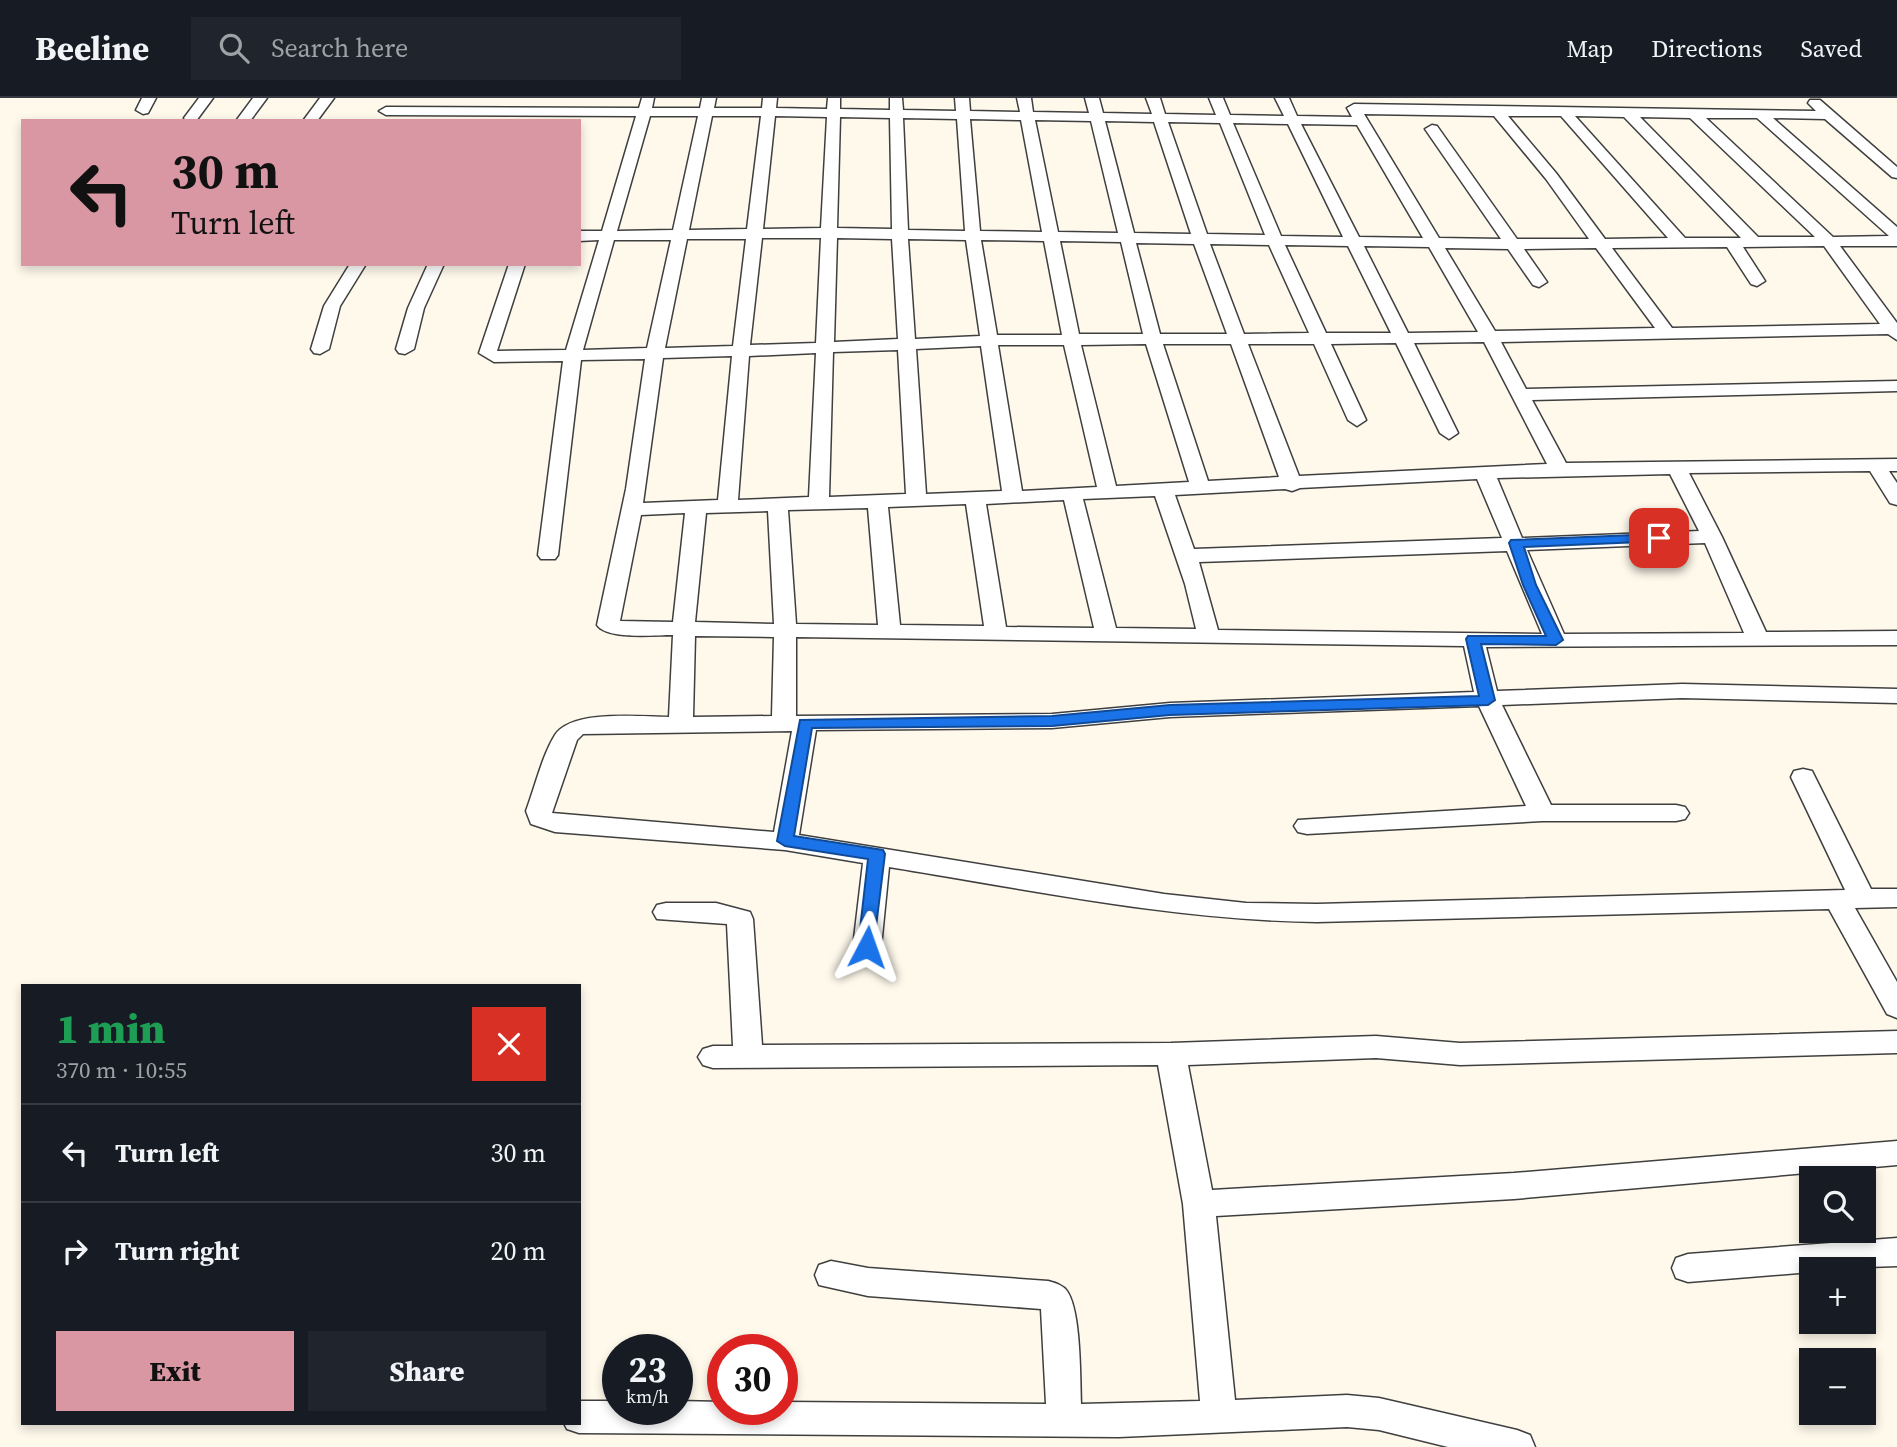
<!DOCTYPE html>
<html lang="en">
<head>
<meta charset="utf-8">
<style>
	:root { --surface:#171b24; --page:#20242c; --text:#f1f3f6; --muted:#9ea1a6; --line:#363941; --accent:#d897a2 }
	body { margin:0; font-family:"Source Serif 4",serif; background:var(--page); color:var(--text); height:100vh; display:flex; flex-direction:column; font-size:26px; white-space:nowrap }
	* { box-sizing:border-box; margin:0 }
	p { font-size:23px; color:var(--muted) }
	.icon { flex:none; width:38px; height:38px; fill:none; stroke:currentColor; stroke-width:2; stroke-linecap:round; stroke-linejoin:round }
	.map { position:relative; flex:1; overflow:hidden }
	.panel { position:absolute; left:21px; top:886px; width:560px; height:441px; display:flex; flex-direction:column; background:var(--surface); border-radius:0px; box-shadow:0 4px 10px #0003 }
	.panel>* { flex:none }
	.banner { position:absolute; left:21px; top:21px; width:560px; height:147px; border-radius:0px; box-shadow:0 4px 10px #0003; background:#d897a2; color:#111; overflow:hidden }
	.fabs { position:absolute; left:1799px; top:1068px; display:grid; gap:14px }
	.fabs a { display:grid; place-items:center; width:77px; height:77px; border-radius:0px; background:var(--surface); box-shadow:0 4px 10px #0003; font-size:35px }
	.speed { position:absolute; left:602px; top:1236px; display:flex; gap:14px; font-size:35px; font-weight:700; text-align:center }
	.speed>* { display:grid; place-content:center; width:91px; height:91px; border-radius:50%; background:var(--surface); box-shadow:0 4px 10px #0003; line-height:1 }
	.speed small { font-size:18px; font-weight:400 }
	.speed .limit { border:10px solid #d22; background:#fff; color:#111 }
	.pin { position:absolute; display:grid; place-items:center; width:60px; height:60px; color:#fff; margin:-30px; border-radius:14px; box-shadow:0 4px 10px #0006 }
	.me { position:absolute; width:77px; margin:-38px; rotate:4deg; stroke-linejoin:round; filter:drop-shadow(0 0 5px #0008) }
	.turn { display:flex; align-items:center; gap:24px; height:147px; padding:0 35px; font-size:32px }
	.turn .icon { width:91px; height:91px; stroke-width:2.5 }
	.turn b { display:block; font-size:49px; line-height:60px }
	.round { display:grid; place-items:center; flex:none; width:74px; height:74px; border-radius:0px; background:var(--page) }
	.summary { display:flex; align-items:center; justify-content:space-between; height:119px; padding:0 35px }
	h1 { font-size:42px; font-weight:800; line-height:52px; color:#1e9e55 }
	.primary-button { display:flex; gap:14px; margin-top:auto; padding:14px 35px }
	.primary-button a { flex:1; height:80px; border-radius:0px; background:var(--accent); color:#111; font-size:28px; font-weight:800; line-height:80px; text-align:center }
	.primary-button a+a { background:var(--page); color:var(--text) }
	ul { padding:0; list-style:none }
	li { display:flex; align-items:center; gap:21px; height:98px; padding:0 35px; border-top:2px solid var(--line) }
	li div { flex:1 }
	li b { display:block; font-size:26px }
	li em { font-style:normal }
	header { display:flex; align-items:center; gap:42px; box-sizing:border-box; height:98px; padding:0 35px; background:var(--surface); border-bottom:2px solid var(--line) }
	header strong { font-size:33px }
	nav { display:flex; gap:38px; margin-inline-start:auto; font-size:24px }
	.search { width:490px; height:63px; background:var(--page); display:flex; align-items:center; gap:18px; box-sizing:border-box; padding:0 24px; border-radius:0px; color:var(--muted); font-size:26px }
	.map>svg:first-child { display:block }
	.lines { fill:none; stroke-linecap:round; stroke-linejoin:round }
	.street-casing { stroke:#3f3f3f; stroke-width:3 }
	.street { fill:#fff; fill-rule:evenodd }
	.route { fill:#1a73e8; stroke:#114b97; stroke-width:2 }
</style>
</head>
<body>
<header>
<strong>Beeline</strong>
<div class="search"><svg class="icon" aria-label="search" viewBox="0 0 24 24"><circle cx="10" cy="10" r="6"/><path d="M15 15l6 6"/></svg>Search here</div>
<nav><a>Map</a><a>Directions</a><a>Saved</a></nav>
</header>
<div class="map">
<svg width="1897" height="1349" viewBox="0 0 1897 1349">
	<rect width="100%" height="100%" fill="#fff9ec"/>
	<g class="lines">
		<g class="street-casing">
			<path id="street" d="M142,0H156L148,15L143,16L136,12Z
				M199,0H213L196,23H186L184,20Z
				M253,0H267L250,23H236Z
				M320,0H334L317,23H303Z
				M642,0H654L652,10H700L702,0H716L714,10H762L763,0H777L776,10L827,11L828,0H840V11L890,12V0H902L903,12L956,13L955,0H969L970,13L1020,14L1017,0H1031L1033,14L1089,15L1085,0H1099L1103,15L1152,16L1146,0H1160L1165,16L1216,17L1209,0H1223L1230,17L1284,18L1275,0H1289L1297,18L1352,19L1347,10L1354,6L1816,13L1808,5L1810,2H1820L1897,69V80L1892,79L1825,21L1773,20L1897,129V148H1840L1897,225V242L1888,236L1501,244L1526,291L1897,283V293L1532,302L1566,365L1897,361V373H1889L1897,385V407L1890,405L1870,373L1689,375L1722,439L1766,534L1897,533V547L1486,549L1497,593L1682,586L1897,591V605L1682,600L1502,607L1551,707H1676L1685,709L1689,715L1685,721L1676,723H1542L1307,736L1298,734L1294,728L1298,722L1526,708L1479,608L1170,619L1052,630L816,632L799,737L1164,796L1246,805L1317,806L1845,792L1791,679L1794,673L1803,671L1812,673L1871,791H1897V809L1855,810L1897,884V920L1887,916L1829,811L1317,824C1173,822 1031,792 889,769L881,849L877,856L867,859L857,856L853,849L863,765L785,752L555,734L531,726L526,713C535,689 542,658 555,637C572,611 641,619 669,619L673,537C655,537 607,542 597,527L626,391L645,261L581,262L558,457L555,461H541L538,457L563,263L494,264L479,255L509,166H525L497,253L566,252L599,142L579,143V133H602L636,18L386,17L379,13L386,9L639,10ZM1364,16L1494,18L1546,81L1589,141H1517L1437,28L1432,27L1425,31L1501,141L1439,140ZM650,18H698L673,132L617,133ZM712,18H761L747,131L689,132ZM775,18L827,19L821,130L763,131ZM1508,18H1561L1668,140L1605,141L1556,75ZM1575,18L1624,19L1741,140H1685ZM840,19L890,20L892,131L837,130ZM1640,19L1690,20L1815,139H1758ZM903,20L957,21L965,133L908,132ZM1706,20H1757L1889,138L1833,139ZM970,21L1021,22L1042,134L980,133ZM1035,22L1091,23L1118,135L1058,134ZM1105,23L1154,24L1191,136L1134,135ZM1168,24L1220,25L1265,137L1207,136ZM1233,25L1288,26L1343,139L1281,138ZM1301,26L1357,27L1423,140L1359,139ZM762,140H821L816,245L750,247ZM837,140L892,141L898,241L834,244ZM687,141H746L733,248L665,250ZM908,141L966,142L980,238L915,241ZM614,142H671L647,250L583,252ZM981,142L1044,143L1062,237H997ZM1060,143L1121,144L1143,236H1079ZM1136,145L1194,146L1227,236H1160ZM1210,146L1269,147L1309,235L1244,236ZM1285,147L1348,148L1391,235H1326ZM1364,148L1429,149L1478,234L1408,235ZM1824,148L1880,226L1672,230L1612,150L1727,149L1751,186L1757,188L1765,183L1743,149ZM1445,150L1508,151L1533,187L1539,189L1547,184L1524,151L1596,150L1655,230L1495,233ZM1484,244L1547,366L1299,378L1248,246H1314L1348,322L1357,328L1366,322L1331,246L1396,245L1440,335L1449,341L1458,335L1414,245ZM1146,246L1189,384L1116,388L1081,247ZM1163,246H1231L1279,379L1208,383ZM998,247H1064L1097,389L1022,393ZM981,248L1002,393L926,396L916,251ZM898,252L906,396L829,399L833,254ZM816,255L809,399L738,402L749,258ZM732,258L718,402L643,405L663,260ZM1670,376L1699,433L1522,440L1497,380ZM1477,381L1502,440L1194,451L1175,397L1285,391L1292,393L1300,390ZM1155,398L1185,486L1196,531L1116,530L1083,401ZM1064,402L1094,530L1006,529L986,406ZM966,406L984,528L900,527L888,409ZM868,410L878,527L796,526L788,412ZM768,413L774,526L695,524L706,415ZM685,415L673,524L620,523L641,417ZM1705,445L1744,535L1564,536L1527,452ZM1507,453L1542,536L1218,532L1199,464ZM695,538L774,539L772,618L693,619ZM796,539L1464,548L1474,594L1170,605L1052,616L796,618ZM792,633L774,734L552,715L577,642L583,636Z
				M350,166H366L340,208L329,251L320,256L314,255L311,251L324,208Z
				M428,166H444L424,210L414,251L405,256L399,255L396,251L408,210Z
				M666,805H716L750,814L753,821L762,947L1171,945L1376,938L1460,945L1897,933V955L1460,967L1376,960L1188,967L1212,1092L1514,1075L1897,1043V1067L1514,1101L1216,1118L1235,1302L1347,1297L1379,1300L1517,1332L1530,1337L1535,1349H1448L1379,1332L1347,1329L1119,1339L579,1335L567,1331L564,1325H579V1303H618V1311H677V1303L723,1304V1311H782V1304L1046,1306L1041,1211L868,1198L819,1187L815,1177L819,1167L831,1163L868,1170L1048,1183C1055,1185 1063,1187 1067,1193C1081,1213 1080,1279 1081,1306L1200,1303L1183,1106L1158,967L713,970L703,967L698,959L703,951L713,948H733L727,826L657,821L653,814L657,807Z
				M1897,1140V1168L1811,1171V1174L1688,1184L1676,1180L1672,1170L1676,1160L1688,1156Z"/>
		</g>
		<use href="#street" class="street"/>
	</g>
	<path class="route" d="M1659,436L1666,440L1664,443L1524,449L1536,487L1563,542L1556,547L1481,546L1495,602L1488,607L1170,617L1052,628L812,630L794,738L883,752L885,756L873,853H861L858,849L868,761L785,748L777,743L800,622L1052,618L1170,607L1479,598L1466,541L1468,538H1546L1523,487L1509,445L1511,442Z"/>
</svg>
<div class="fabs">
<a><svg class="icon" aria-label="search" viewBox="0 0 24 24"><circle cx="10" cy="10" r="6"/><path d="M15 15l6 6"/></svg></a>
<a>+</a>
<a>−</a>
</div>
<div class="speed"><div>23<small>km/h</small></div><div class="limit">30</div></div>
<div class="pin" style="left:1659px;top:440px;background:#d93025"><svg class="icon" aria-label="arrive" viewBox="0 0 24 24"><path d="M6 21V4h12l-3 4 3 4H6"/></svg></div>
<svg class="me" style="left:867px;top:849px" viewBox="-20 -20 40 40"><path d="M0-17L14 15 0 8-14 15z" fill="#1a73e8" stroke="#fff" stroke-width="4"/></svg>
<div class="banner">
<div class="turn"><svg class="icon" aria-label="left" viewBox="0 0 24 24"><path d="M17 20v-9H6M10 6l-5 5 5 5"/></svg><div><b>30 m</b>Turn left</div></div>
</div>
<section class="panel">
<div class="summary"><div><h1>1 min</h1><p>370 m · 10:55</p></div><a class="round" style="background:#d93025;color:#fff"><svg class="icon" aria-label="close" viewBox="0 0 24 24"><path d="M6 6l12 12M18 6L6 18"/></svg></a></div>
<ul>
<li><svg class="icon" aria-label="left" viewBox="0 0 24 24"><path d="M17 20v-9H6M10 6l-5 5 5 5"/></svg><div><b>Turn left</b></div><em>30 m</em></li>
<li><svg class="icon" aria-label="right" viewBox="0 0 24 24"><path d="M7 20v-9h11M14 6l5 5-5 5"/></svg><div><b>Turn right</b></div><em>20 m</em></li>
</ul>
<div class="primary-button"><a>Exit</a><a>Share</a></div>
</section>
</div>
</body>
</html>
